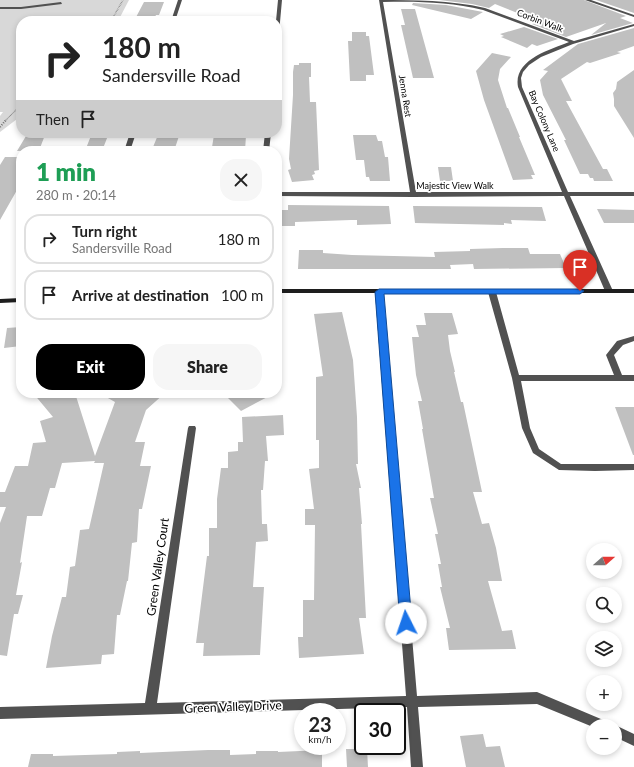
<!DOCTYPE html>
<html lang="en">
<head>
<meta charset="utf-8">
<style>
	:root { --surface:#fff; --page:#f6f6f6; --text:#222; --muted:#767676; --line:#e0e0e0; --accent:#000 }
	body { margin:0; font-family:Lato,sans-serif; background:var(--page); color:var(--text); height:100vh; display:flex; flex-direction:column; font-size:15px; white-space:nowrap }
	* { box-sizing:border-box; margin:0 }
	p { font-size:13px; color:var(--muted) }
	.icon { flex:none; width:22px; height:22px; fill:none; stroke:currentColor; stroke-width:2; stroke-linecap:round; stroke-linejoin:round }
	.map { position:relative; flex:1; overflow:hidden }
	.side { position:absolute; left:16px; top:146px; width:266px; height:252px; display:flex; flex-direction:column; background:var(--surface); border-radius:16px; box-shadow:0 2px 6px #0003 }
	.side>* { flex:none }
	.guide { position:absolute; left:16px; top:16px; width:266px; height:122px; border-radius:16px; box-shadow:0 2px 6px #0003; background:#fff; color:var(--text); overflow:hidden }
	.needle { width:26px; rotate:69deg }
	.buttons { position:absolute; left:586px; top:543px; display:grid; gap:8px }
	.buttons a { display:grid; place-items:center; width:36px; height:36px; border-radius:50%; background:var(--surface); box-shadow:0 2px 6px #0003; font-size:20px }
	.speed { position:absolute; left:294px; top:703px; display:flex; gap:8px; font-size:20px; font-weight:700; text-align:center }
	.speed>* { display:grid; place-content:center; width:52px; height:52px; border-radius:50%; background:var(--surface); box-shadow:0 2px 6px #0003; line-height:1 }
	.speed small { font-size:10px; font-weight:400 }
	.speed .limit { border:2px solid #111; border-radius:6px; background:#fff; color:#111 }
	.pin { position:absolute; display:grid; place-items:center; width:34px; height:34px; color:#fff; margin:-41px -17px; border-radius:50% 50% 50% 0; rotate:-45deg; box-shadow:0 0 4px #0007 }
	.pin .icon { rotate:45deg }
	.me { position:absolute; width:44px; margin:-22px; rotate:356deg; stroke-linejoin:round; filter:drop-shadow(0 0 3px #0008) }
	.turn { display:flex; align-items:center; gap:14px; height:84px; padding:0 20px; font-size:18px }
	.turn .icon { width:52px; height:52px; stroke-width:2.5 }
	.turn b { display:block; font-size:28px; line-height:34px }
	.then { display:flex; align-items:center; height:38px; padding:0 20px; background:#0003; gap:8px; font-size:15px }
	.round { display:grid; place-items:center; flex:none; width:42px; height:42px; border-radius:16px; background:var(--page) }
	.headline { display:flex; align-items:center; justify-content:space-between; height:68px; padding:0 20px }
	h1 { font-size:24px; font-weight:800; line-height:30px; color:#1e9e55 }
	.cta { display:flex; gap:8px; margin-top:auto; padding:8px 20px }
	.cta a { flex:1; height:46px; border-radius:16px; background:var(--accent); color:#fff; font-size:16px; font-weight:800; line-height:46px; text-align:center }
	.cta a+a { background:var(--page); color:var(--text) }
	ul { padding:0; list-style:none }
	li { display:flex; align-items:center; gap:12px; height:50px; margin:0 8px 6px; padding:0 12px; border:2px solid var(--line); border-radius:16px }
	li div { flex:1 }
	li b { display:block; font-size:15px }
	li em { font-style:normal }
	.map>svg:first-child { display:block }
	.green { fill:#d8d8d8 }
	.building { fill:#c0c0c0 }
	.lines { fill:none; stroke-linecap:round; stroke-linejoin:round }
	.path-far1 { stroke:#737373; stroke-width:1.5; stroke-dasharray:0.5 1; stroke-linecap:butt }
	.path { stroke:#737373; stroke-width:2; stroke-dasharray:1 1.5; stroke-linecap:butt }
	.lane { fill:#515151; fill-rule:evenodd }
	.street { fill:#515151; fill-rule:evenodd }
	.secondary { fill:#1e1e1e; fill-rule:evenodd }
	.route { fill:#1a73e8; stroke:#114b97 }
	.labels { text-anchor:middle; stroke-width:3.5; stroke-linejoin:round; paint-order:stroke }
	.far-street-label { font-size:9px; fill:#000; stroke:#fff }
	.near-street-label { font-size:12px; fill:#000; stroke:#fff }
</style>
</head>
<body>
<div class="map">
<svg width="634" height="767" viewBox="0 0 634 767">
	<rect width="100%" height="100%" fill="#fff"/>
	<path class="green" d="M0,0H129L118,21H21V116L0,132V116L3,112H0Z"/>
	<path class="building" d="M439,0H584L626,16L620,18L633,23L591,35L606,23L566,37L532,24L540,22L495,4L489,8L472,4Z
		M596,0H634V13Z
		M144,2H164L159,15H156L153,21H134Z
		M413,3L446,5L483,12L471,19L412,5Z
		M401,9H415L434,78H413L401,25H405Z
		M524,27L558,39L537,46L532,44L527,48L501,37L504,36L500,34Z
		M634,28V46L617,52L621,53L590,63L587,62L561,79L572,101H566L603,169H607L613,181H594L593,178H590L588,174H580L564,140H566L543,95L540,80L548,71L543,70L578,44Z
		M352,32H366V36H369L374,75H366V81H350L348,41H352Z
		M492,53L511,57L500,69L498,80L507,108H508L520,137H519L535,175H531L533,179L513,180L484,100L476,71Z
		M299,63H311V77H309L310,102H316L319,170L314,171L315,174L312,175L314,180L292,182L288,170L291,169L289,159L293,95V72L294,65H299Z
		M634,70V138L614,106V99L613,93L616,89L617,82Z
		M92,133H109L102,151H85Z
		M45,135L40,148H32L31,151H17L26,136Z
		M158,135L179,136L174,151H158L160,147H153Z
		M214,135H246L245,151H219V147H212Z
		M353,135H376L378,141H382L385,157H388L390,181H370L369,177H366L364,160H356Z
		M5,157H21V183L0,220V165Z
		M438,167H451L453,181H440Z
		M288,205L389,206L391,224L357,225V220H351L295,222V226H277V210H288Z
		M413,206L542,207L546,221L511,220L512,224L504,223V225L415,223Z
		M597,209L634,210V223H604Z
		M503,248H528L530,254H560L566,268L474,269L473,264L450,265L451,269H298L299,250H323V253L352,255L435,257L434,252L470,251V249Z
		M342,312L353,360L357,417L358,464H356L361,488H359L362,524H361L366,618H359L364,654L299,658L298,637H303V600H314L315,525H305V509H314L309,469L319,468V440H316V377L323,376L314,314Z
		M424,313H452L458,334L448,335L450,351L455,372H454L461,402H463L482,492H473L482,524L489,523L496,548L502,581H488L502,631L512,630L516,649L449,650L446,628H450L440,587H442L438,564H441L435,534H438L430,498H434L422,429H423L418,401H422L416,375L412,337H419L416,325H426Z
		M21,327V346L4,348L7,328Z
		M33,393H75L95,456L115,402L99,393H165L146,410L135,442H145L140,466H151L142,509H139L137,542L132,543L128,581H127L120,615H117L114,654L102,655L101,664L46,668L52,636L62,597H66L70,567L75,566L80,530L89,529L104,463H94L95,461L62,463L55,488H50L42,516H27L20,563L22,562L16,595H23L18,614H14L7,656L0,655V523L6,507H0V492H5L15,466H28L33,443L46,442L40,421L53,417Z
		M223,393H275L241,411Z
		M615,407H634V455H633Z
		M283,415L284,435L266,436L268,461H265L263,490H261L262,524H267L268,541L256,542L253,587H264L260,655L203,656L204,643H196L207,556H209V528H217V499L221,468H228V452L238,451V442H243L242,417Z
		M483,734L486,747L500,746L505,767H466L460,736Z
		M346,749H367L368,767H347Z
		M208,750H230V755L256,754V751H278V752L322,750V767H28L31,754H53V756L117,754V752L140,751V753Z"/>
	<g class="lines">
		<path class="path-far1" d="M111,21L123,0
			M5,121L21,105"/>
		<path class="path" d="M0,127L6,120"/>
		<path class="lane" d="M61,2L62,4L21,9H0V7H21Z
			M490,290H492L496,292L519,375H614L606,355L617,341L634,336V341L623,345L614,355L622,375H634V381H521L530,428L539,449L561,464H634V470L595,471L559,470L533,453L522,428L512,378L488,292Z"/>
		<path class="street" d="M178,0H182L175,21H171Z
			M278,0H282L279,33L277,34V21H276Z
			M379,0C415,0 450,0 485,8L574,41L634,24V26L573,44L541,57L529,65L523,72L521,78L522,87L568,192H634V196H570L613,291L611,293H609L605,291L564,196L413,197L277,196V192H410ZM383,2C417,1 450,2 483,10L569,42C549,50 513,60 518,87L562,192H416Z
			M585,0H591L634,15V17Z
			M130,133H136L130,151H124Z
			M265,133H271L269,151H263Z
			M377,290H379L383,292L417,696L537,692L608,722L610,726H593V727L537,704L418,707L423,767H411L407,707L0,719V707L145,703L188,428L189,426H195L196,428L157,703L406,696L375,292Z
			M615,725L634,734V746L615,737V726H613Z"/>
		<path class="secondary" d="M277,289H634V293H277Z
			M21,298V302L0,303V299Z"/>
	</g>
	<path class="route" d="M379,289H580L584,291L580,294H384L412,623L410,627L406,628L401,627L400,623L375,292Z"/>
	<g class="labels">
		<g class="far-street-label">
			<text transform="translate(540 21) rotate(21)" y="3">Corbin Walk</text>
			<text transform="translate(405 96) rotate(81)" y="3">Jenna Rest</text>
			<text transform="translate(544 121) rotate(67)" y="3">Bay Colony Lane</text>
			<text x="455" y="189">Majestic View Walk</text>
		</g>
		<g class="near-street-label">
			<text transform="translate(158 567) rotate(-82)" y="4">Green Valley Court</text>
			<text transform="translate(233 707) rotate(-2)" y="4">Green Valley Drive</text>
		</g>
	</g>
</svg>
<div class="buttons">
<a><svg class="needle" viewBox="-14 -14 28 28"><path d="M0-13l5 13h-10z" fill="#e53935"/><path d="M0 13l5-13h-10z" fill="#767676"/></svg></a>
<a><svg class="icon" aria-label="search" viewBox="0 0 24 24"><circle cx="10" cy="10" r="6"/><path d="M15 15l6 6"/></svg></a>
<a><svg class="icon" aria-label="layers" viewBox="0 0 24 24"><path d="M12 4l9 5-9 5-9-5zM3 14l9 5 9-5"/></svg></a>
<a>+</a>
<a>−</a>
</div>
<div class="speed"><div>23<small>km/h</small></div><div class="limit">30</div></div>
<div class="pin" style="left:580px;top:291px;background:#d93025"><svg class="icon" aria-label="arrive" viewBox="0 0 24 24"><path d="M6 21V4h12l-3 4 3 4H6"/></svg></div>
<svg class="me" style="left:406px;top:623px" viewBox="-20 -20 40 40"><circle r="19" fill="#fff"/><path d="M0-13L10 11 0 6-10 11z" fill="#1a73e8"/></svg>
<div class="guide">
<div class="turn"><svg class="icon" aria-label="right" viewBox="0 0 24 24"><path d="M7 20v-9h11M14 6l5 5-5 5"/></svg><div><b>180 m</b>Sandersville Road</div></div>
<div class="then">Then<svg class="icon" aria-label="arrive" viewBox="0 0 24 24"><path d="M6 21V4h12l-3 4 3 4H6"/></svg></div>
</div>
<section class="side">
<div class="headline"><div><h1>1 min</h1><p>280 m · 20:14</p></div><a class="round"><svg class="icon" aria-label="close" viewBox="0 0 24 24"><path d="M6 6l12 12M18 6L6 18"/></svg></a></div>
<ul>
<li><svg class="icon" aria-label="right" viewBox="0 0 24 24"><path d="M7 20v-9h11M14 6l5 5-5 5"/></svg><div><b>Turn right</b><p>Sandersville Road</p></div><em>180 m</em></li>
<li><svg class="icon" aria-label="arrive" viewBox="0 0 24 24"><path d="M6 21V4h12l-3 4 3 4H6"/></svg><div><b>Arrive at destination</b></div><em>100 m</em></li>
</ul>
<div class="cta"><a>Exit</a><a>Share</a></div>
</section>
</div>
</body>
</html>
